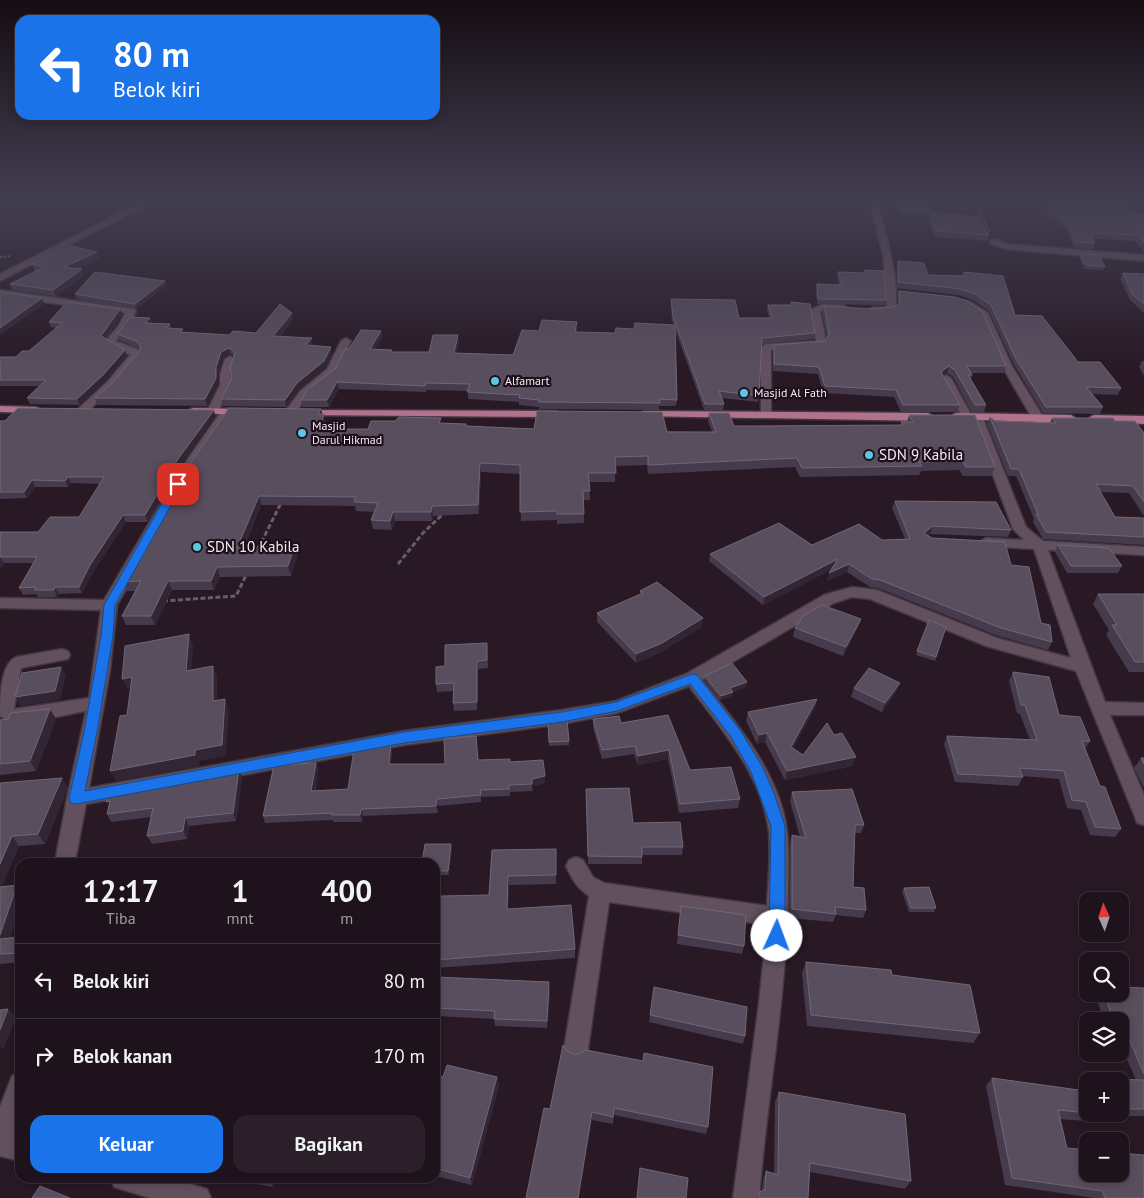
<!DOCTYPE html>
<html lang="id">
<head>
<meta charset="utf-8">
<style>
	:root { --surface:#1e131c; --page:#2b2029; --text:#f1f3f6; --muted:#a19ea3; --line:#3c323b; --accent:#1a73e8 }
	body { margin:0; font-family:"PT Sans",sans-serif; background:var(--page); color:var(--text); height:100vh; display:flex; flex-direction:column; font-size:19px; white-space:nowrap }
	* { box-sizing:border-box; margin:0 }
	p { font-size:16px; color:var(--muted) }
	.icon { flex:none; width:28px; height:28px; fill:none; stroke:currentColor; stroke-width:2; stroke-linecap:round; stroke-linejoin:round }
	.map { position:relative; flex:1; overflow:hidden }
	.details { position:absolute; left:15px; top:858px; width:425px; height:325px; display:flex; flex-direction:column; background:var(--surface); border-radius:15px; box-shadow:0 2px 8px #0003,0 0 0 1px var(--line) }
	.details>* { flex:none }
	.guide { position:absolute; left:15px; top:15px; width:425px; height:105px; border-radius:15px; box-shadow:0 2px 8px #0003,0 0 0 1px var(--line); background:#1a73e8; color:#fff; overflow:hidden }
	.needle { width:32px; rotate:357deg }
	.tools { position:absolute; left:1079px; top:892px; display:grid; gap:10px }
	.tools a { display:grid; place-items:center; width:50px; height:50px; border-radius:10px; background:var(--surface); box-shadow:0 2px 8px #0003,0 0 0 1px var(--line); font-size:25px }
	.pin { position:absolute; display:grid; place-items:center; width:42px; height:42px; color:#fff; margin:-21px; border-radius:10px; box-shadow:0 2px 8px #0006 }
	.me { position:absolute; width:55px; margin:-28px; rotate:2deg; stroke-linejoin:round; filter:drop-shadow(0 0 4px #0008) }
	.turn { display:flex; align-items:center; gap:18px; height:105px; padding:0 15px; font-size:22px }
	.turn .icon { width:65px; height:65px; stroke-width:2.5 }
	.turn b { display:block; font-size:35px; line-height:42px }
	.eta { display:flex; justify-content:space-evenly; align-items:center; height:85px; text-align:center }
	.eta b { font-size:30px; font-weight:800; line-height:35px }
	.button { display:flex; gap:10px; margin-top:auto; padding:10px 15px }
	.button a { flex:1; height:58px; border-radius:15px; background:var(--accent); color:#fff; font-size:20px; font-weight:800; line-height:58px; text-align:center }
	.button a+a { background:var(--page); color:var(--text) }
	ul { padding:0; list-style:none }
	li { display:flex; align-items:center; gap:15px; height:75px; padding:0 15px; border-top:1px solid var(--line) }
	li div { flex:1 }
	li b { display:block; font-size:19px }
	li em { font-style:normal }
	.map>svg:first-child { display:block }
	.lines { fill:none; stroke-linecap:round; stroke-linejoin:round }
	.minor-casing { stroke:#433740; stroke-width:3 }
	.major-casing { stroke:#433740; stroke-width:3 }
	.path-far1 { stroke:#6b5d68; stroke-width:2; stroke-dasharray:3 1; stroke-linecap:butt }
	.path { stroke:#6b5d68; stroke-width:3; stroke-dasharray:5 2.5; stroke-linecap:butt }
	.minor { fill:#62505e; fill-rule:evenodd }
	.major { fill:#b1728d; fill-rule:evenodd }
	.wall { fill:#453b4c }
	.shaded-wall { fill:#322635 }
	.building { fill:#584e5e; stroke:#716775 }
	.route { fill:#1a73e8; stroke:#114b97 }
	.poi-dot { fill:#5ac8e5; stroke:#1e101b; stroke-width:2 }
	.labels { text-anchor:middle; stroke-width:4.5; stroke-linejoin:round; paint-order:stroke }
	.far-poi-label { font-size:12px; fill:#f6ebf3; stroke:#1e101b; text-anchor:start }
	.poi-label { font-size:15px; fill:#f6ebf3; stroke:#1e101b; text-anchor:start }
</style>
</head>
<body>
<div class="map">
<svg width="1144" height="1198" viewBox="0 0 1144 1198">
	<rect width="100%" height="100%" fill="#281925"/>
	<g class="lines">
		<g class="minor-casing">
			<path id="minor" d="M144,201H154L0,281V274Z
				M869,201H877C883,224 904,292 893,312C886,314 874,315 868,310L873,307H886L887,304L883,254Z
				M994,239L1007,244L1144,255V261L1006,249L991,244L990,242Z
				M0,290L134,309L136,311L129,326L116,341L137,349L141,353L140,356L115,386L87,412H79V408L107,382L130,355L105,342L119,325L125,313L0,296Z
				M963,301H969L988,313L1012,366L1044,418L1042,420H1034L1032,418L1002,366L981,317L963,305Z
				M823,304L843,305L848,308L843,311H820L826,341L823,346L771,350V415L769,417H761V347L766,344L816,341L810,310Z
				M346,338L351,341L336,373L308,395L294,415H286L284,413L300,391L327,369L341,341Z
				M230,356L235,359L230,374L232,385L217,413H209L207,411L220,385V374L225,359Z
				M946,375L951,378L972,416L977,414L983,418L1026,527L1043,541L1144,547V555L1048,550L1105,702L1144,703V715H1110L1144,795V825L1137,823L1135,817L1076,671L986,646L870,599L852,597L834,603L702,680C732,718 766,757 781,804C791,833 788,863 788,893C787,995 767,1096 759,1198H733L759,1003L767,925L609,902L588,1049L584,1057L576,1061L568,1057L564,1049L589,896C577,888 572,879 566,866L569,860L576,857L583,860L593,877L604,883L767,906C768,882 771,857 769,833C763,776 722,730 689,686L617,713L562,724L404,745L86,804L75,862H55L67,798L86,711C66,714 16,729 0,716C0,699 0,664 16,657L62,649L68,651L70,655L68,659L21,668L14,709L89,698L101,610L0,608V598L104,600L182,467L222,410L226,409L232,412L194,467L117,605L110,670L89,788L404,731L562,710L616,701L686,674L824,595L852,587L877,590L997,638L1071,658L1034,549L986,546L979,542L986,538L1024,540L1013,529L972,419H963L941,378Z
				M20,1072V1119L15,1135L20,1137V1161L0,1156V1107L12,1076Z
				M110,1178H169L207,1189L211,1198H150L114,1187Z"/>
		</g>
		<g class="major-casing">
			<path id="major" d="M0,406L36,407L42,410L36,413L0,412Z
				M194,408L246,409L252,412L246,415L190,413V409Z
				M301,410L556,411L562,414L556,417L297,415V411Z
				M644,411L928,413L934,417L928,421L640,416L638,414Z
				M956,413L1071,415L1077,419L1071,423L952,419V415Z
				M1094,415L1144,416V424L1090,421V417Z"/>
		</g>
		<path class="path-far1" d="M974,201L990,232
			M0,257L10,256"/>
		<path class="path" d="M258,549L281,503
			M398,564L423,533L444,513
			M163,601L236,596L247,573"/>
		<use href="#minor" class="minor"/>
		<use href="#major" class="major"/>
	</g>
	<path class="wall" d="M891,201H926L932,209L931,213L989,235L987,241L935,237L928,219L929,215H902Z
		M1085,201H1091L1137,215H1144V252L1135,241L1093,239L1095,243L1093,249L1074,248L1066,229L1043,209L1045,204L1087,205Z
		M97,252L99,258L76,269L84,276L56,296L12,290L10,284L36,271H35L32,264Z
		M1080,254L1105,267L1104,270L1084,269L1079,257Z
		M898,261L928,275L962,276L964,272L1015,315L1078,362L1121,388L1118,395L1092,394L1103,407L1100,414L1043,413L1014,365L989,311L973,300L959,295L897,288V267Z
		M864,270L886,300L885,305L817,304L816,289L817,284L839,285L837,277L838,272L864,273Z
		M1123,273L1144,274V313L1130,300L1120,279Z
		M166,285L136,309L77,299L75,294Z
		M899,291L1006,366L1004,373H971L972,375L971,380L986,405L984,413H972L953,377L947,373L944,376L960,405L957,412H901L894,397L823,393L818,374L773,371V352L774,345L825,341L827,337L822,313L824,306L873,309L893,307L898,304L897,297Z
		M671,299L739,318H769L767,310L768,305H791V302L815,333L814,339L761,344L758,402L722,398L724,404L723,410H704L675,329L677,400L676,406H659V410L539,409V407L519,405V402L468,399V391L427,390L426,392L339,389L329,407H302L301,400L336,368L349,349L381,331L382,337L374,349L392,352H429L459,341L456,353L513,355L539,331L577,328L576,332L615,333L634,329L674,325L672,321L671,305Z
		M292,313L293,319L280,337L313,344L312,346L332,354L326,368L299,390L286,407L223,406L221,399L232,378L234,356L231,354L223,358L218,373V385L207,406L97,405L95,398L114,381L140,350L138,348L119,340L117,334L150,318L151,323L170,324L171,328L184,332L229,335L256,333Z
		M122,314L106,339L125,350L127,356L106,381L80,405L30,404L27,398L39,386H0V357H16L29,351L56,328L51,327L49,322Z
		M1142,361H1144V376L1139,367Z
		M709,413L734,426H755L900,425L901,422H907L909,415L995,467L991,476H963L959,470L921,471L919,475L800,477L795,467L648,474L647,465L615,466V482H589L590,500H584V523L557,524V520L521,521L520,474L481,472L479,514L433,516L432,521H395L392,530L373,529L371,520L374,512L356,511L355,506L261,505L244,548L295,545L298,554L291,576L220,577L214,590H172L155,625H126L122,616L135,591H127L123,582L322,414H324L325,423L323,429H368L441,423L466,426L534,429L712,432L708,421Z
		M215,416L180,466L148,522H126L93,572L82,593L59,594L57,597H38L36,594L23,595L19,588L33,563H4L0,569V532H38L79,517L100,484L71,483L68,487H35L27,498L0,499V421Z
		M990,417L995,421L1050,423L1052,418L1115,421L1144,433V516L1129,493L1100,492L1115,517L1144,518V545L1043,539L1033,522L1034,519L1016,476H1008L987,424Z
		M895,501L1011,530L1008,537L930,534L928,536L932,538L1011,565L1041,623L1052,642L1048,650L998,636L878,588L870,587L847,572L827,581L832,569L763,605L709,561L710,554L882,540L905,539L892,508Z
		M1058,545L1122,566L1118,573H1067L1055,552Z
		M640,591L702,627L661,652L636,663L597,622V613L640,595Z
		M1098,594L1144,595V672H1129L1106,635L1109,630L1093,604Z
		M861,619L858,628L843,656L793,637L795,628Z
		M929,620L946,627L935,661L916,655Z
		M487,643L488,668L478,669L477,710L454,711L453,703L454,691L437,692L436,684L445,666Z
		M1013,672L1059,715L1090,741L1085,749L1100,786L1121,829L1115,837L1090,835L1081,810L1067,808L1059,779L1022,776L1023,777L1018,786L955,782L944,744L947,736L1030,740L1020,714L1017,713L1009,681Z
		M705,676L747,682L746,687L733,692L732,696L720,700L705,681Z
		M854,688L896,692L882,712L851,697Z
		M817,699L815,708L793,748L803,755L853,766L785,780L765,742L757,744L746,721L748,712Z
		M668,715L690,770L740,799L738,808L679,813L668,759L638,765L634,754L602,759L593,728V719L621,723Z
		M56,719L36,771L0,775V720Z
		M548,723L569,741V745L549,746Z
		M392,751L391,764H445L478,760L510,762L545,783L532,786L533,791L510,792V796L481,797V802L438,806V813L363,816L362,822H334L333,820L265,823L263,816L316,763L318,770L315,791L348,789Z
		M1141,758H1144V788L1134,768Z
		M242,777L236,821L189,826L187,839L152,844L147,836L152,817L111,822L107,814Z
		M0,783L68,788L45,844L19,846L2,886L20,906L10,938L20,937V962L0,964Z
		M792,792L864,825L861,833H854L853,887L866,910L863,918L836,915L833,922L789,918L790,843L792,835L800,837L790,801Z
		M586,797L633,823L683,847L682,855H642V864H588Z
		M451,844L452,849L449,875H435V862Z
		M556,849V884L509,885L508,909L575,949V958L435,968V943H436L489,895L492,850Z
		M904,888L936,908L934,912H909L902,892Z
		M681,906L744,946L742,954L677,944Z
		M806,962L892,975L980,1033L973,1043L807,1026L802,973Z
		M435,977L550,991L547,1028L495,1026L494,1019L435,1016Z
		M654,987L745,1036L743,1044L649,1022Z
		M1144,988V1116H1115L1114,1114H1120V1081H1109L1111,1079L1136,1080L1120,1043V1021H1104L1095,994H1120Z
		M567,1051L708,1127L706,1134L614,1115L613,1124L592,1120L550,1109Z
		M435,1076L443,1077H497L499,1086L472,1185L435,1176Z
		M992,1078L1088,1095V1114H1093L1085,1121L1060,1119L1067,1148L1144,1198H1094L1005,1185L986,1086Z
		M779,1092L911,1181L905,1189L810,1172L808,1198H756L759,1192L762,1191L763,1180L766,1171L774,1174L775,1102Z
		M227,1178H276L273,1187L229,1179Z
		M388,1178H404L403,1180Z"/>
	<path class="shaded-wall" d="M97,252L99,258L66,273L64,267Z
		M82,269L84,276L56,296L53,290Z
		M165,281L166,285L136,309L135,304Z
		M42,298L44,304L0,335V328Z
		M120,309L122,314L103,342L101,336Z
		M292,313L293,319L275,343L273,336Z
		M150,318L152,324L145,323Z
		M381,331L382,337L371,356L370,349Z
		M458,335L459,341L455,360L454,353Z
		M312,338L313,344L307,351L306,345Z
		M331,347L332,354L326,368L299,390L286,407L285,400L297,383Z
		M229,348L231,354L223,358L218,373V385L207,406L205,399L221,352Z
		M125,350L127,356L106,381L80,405L77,399Z
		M949,366L947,373L939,379L941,372Z
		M337,382L339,389L329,407L327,400Z
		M321,409L323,416L324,414L325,423L320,438L319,429L318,414Z
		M214,410L215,416L180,466L148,522L145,515L178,459Z
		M480,463L481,472L479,514L478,505Z
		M68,477L71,483L68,487L65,481Z
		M32,480L35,487L27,498L24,492Z
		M259,496L261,505L240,557L237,548Z
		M432,506L433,516L432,521L431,512Z
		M393,512L395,521L392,530L390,521Z
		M123,515L126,522L93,572L82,593L79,587L90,565Z
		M933,526L930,534L921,541L924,533Z
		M295,545L298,554L291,576L288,566Z
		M0,556L4,563L0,569Z
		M838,559L836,567L763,605L764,597Z
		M849,564L847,572L827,581L829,573Z
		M217,567L220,577L214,590L211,581Z
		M168,581L172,590L155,625L151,616Z
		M55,587L59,594L57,597L54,590Z
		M703,618L702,627L661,652L636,663V654Z
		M861,619L858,628L843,656L846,647Z
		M189,634L193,645L191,681L186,671Z
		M477,661L478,669L477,710Z
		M213,666L217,676V712L213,701Z
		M61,667L66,676L60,700L21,706L15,697Z
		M132,677L137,688L128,689L122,679Z
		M747,682L746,687L733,692L732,696L720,700L721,696L730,688Z
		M900,683L896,692L882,712L885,703Z
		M225,699L229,710L226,756L199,761L200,766L116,781L110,771L195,750Z
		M817,699L815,708L789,756L791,747Z
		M50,709L56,719L36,771L30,761Z
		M767,733L765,742L757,744L759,735Z
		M391,744L392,751L390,772L389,764Z
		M669,750L668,759L638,765V756Z
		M856,757L853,766L785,780L787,771Z
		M316,763L318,770L313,798L311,791Z
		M239,769L242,777L236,821L233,813Z
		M545,776V783L532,786V779Z
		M62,778L68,788L45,844L38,834Z
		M437,799L438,806V813L436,806Z
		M361,809L363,816L362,822L360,815Z
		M185,818L189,826L187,839L183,831Z
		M12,836L19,846L0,891V864Z
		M451,844L452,849L449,875L448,871Z
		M508,876L509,885L508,918L507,909Z
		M17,885L20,889V906L7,948L0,940V935Z
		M549,982L550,991L547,1028V1021Z
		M8,1009L16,1017L3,1050L0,1047V1030Z
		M497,1077L499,1086L472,1185L470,1178Z
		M592,1112V1120L579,1198H578Z
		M268,1178H276L273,1187L268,1179Z"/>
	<path class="building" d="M897,201H926L932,209H903Z
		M1091,201H1123L1137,215H1144V243L1138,235L1090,233L1095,243L1076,242L1068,224L1045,204L1094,205Z
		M930,213L979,217L989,235L936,231Z
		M71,246L97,252L64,267L82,269L53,290L10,284L44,267L32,264Z
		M1080,254L1099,255L1105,267L1086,265Z
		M898,261L924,263L928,275L964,276V272L1003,276L1015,315L1042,316L1078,362H1100L1121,388L1086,387L1103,407H1046L1016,359L991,305L975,294L960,289L898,282Z
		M864,270L884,271L886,300L818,299L817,284L842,285L838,272L865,273Z
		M95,272L165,281L135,304L75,294Z
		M1123,273L1144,274V304L1132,294Z
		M899,291L955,297L967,301L982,311L1006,366H967L972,375H968L986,405H975L955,370L949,366L941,372L960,405H903L896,390L825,386L819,367L774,364V345L825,341L829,334L824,306L873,309L893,307L900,303Z
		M0,292L42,298L0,328Z
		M671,299L735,300L739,318H772L768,305H791V302L810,304L815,333L762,338L759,396L719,391L724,404H705L673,316Z
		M67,302L120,309L101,336L125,350L103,375L77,399L27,398L46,380H0V357H16L22,351H29L62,323L49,322Z
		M280,304L292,313L273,336L312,338L306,345L331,347L324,361L297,383L285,400L221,399L232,378L230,368L235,352L229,348L221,352L216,367V378L205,399L95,398L114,381L140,350V345L136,341L117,334L130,317L150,318L145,323L170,324L166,328L183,329L180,332L229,335L233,331L256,333Z
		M542,320L577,322L575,332L615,333L616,328L634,329L635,323L675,325L677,400L659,399L660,403L539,402V400L519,398L520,395L467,392L470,384L426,383L425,386L337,382L327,400H301L308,389L336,368L345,349H349L361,330L381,331L370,349L392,350L391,352H429L433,335H458L454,353L513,355L522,330L539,331Z
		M18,408L214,410L178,459L145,515H123L90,565L79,587H55L54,590H34L36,587L19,588L37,557H0V532H38L50,517H79L104,477H68L65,481L32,480L24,492H0V421H5Z
		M229,408L321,409L318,414H324L319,429H368L371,421H395L399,417L441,418L439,423L466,424V426L534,429L537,411L662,412L667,432H716L709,413H729L734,426H755L903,425L901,422H913L909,415H975L995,467H966L962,461L919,462L922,466L802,468L797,458L648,465V456L615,457L616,473H588L590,491H583L584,514H557V511L520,512V465L480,463L478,505L432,506L431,512H393L390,521L371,520L378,503L354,502L356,497L259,496L237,548L295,545L288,566L217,567L211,581H168L151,616H122L141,581L123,582L193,459Z
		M990,417L995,421L1056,423L1052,418H1113L1115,421H1135L1144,433V502L1133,486L1096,484L1115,517L1144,518V537L1046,532L1036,514H1038L1019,469H1011Z
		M895,501L996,502L1011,530L933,526L924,533L932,538L1005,542L1011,565L1029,567L1041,623L1050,625L1052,642L1001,628L880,580L872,579L849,564L829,573L838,559L764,597L710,554L779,523L812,545L859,524L882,540L910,539Z
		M1058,545L1109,548L1122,566H1071Z
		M657,582L703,618L662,643L636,654L597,613L643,593L640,591Z
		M1098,594H1144V662H1135L1112,625H1117Z
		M822,605L861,619L846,647L795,628L803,616Z
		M929,620L946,627L936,657L917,651Z
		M189,634L186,671L213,666V701L225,699L222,745L195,750V755L110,771L120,716L127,715L132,677L122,679L125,646Z
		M487,643V660L477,661V702L453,703L454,683L436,684V667L445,666V645Z
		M732,663L747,682L730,688L733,692L721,696L705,676Z
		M61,667L55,691L15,697L22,673Z
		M869,668L900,683L885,703L854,688Z
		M1013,672L1049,677L1059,715L1080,717L1090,741H1082L1100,786L1105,787L1121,829L1095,827L1086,802L1072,800L1064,771L1019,768L1023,777L958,774L947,736L1037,740L1025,705H1021Z
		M817,699L791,747L803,755L827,723L834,735L842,733L856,757L787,771L767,733L759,735L748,712Z
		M50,709L30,761L0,764V720L8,719L10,713Z
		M668,715L690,770L731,767L740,799L680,804L669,750L638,756L635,746L602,750L593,719L619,716L621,723Z
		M567,720L569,741L549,742L548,723Z
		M476,736L478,760L510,759V762L543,760L545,776L532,779V784L509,785V789L480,790L481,795L437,799L436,806L361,809L360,815H332V813L263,816L274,765L316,763L311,791L348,789L354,749L391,744L389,764H445L444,739Z
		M1141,758H1144V764Z
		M239,769L233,813L185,818L183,831L147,836L153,808L107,814L110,801L106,802L108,793Z
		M62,778L38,834L12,836L0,864V783Z
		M629,788L633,823L680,822L683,847H642V857L588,856L586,789Z
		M852,789L864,825H855L853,887L864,888L866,910L835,907L836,914L792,909V835L806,838L792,792Z
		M425,844H451L448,871H435V862H422Z
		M556,849V875L508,876L507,909L571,905L575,949L435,960V943H436L441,896L489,895L492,850Z
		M17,885L0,935V887Z
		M929,887L936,908H911L904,888Z
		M681,906L746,915L744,946L678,935Z
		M20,937V953L0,954V939Z
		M806,962L891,970L892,975L970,985L980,1033L811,1015Z
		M435,977L549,982L547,1021L494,1019L495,1011L435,1008Z
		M654,987L747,1007L745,1036L650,1015Z
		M1120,987L1144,988V1074L1127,1034H1120V1021H1114L1104,994H1120Z
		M8,1009L0,1030V1010Z
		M563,1045L567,1051L575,1055L586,1050L643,1061L644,1053L713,1067L708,1127L614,1108L613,1117L592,1112L578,1198H526L544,1108L550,1109Z
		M447,1065L497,1077L470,1178L435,1168V1076L443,1077Z
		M992,1078L1086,1091L1088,1095V1113L1058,1110L1067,1148L1088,1150V1174H1120V1153L1144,1155V1198H1105L1102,1191L1012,1178Z
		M1111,1079L1144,1080V1109H1123L1120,1102V1081H1112Z
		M779,1092L905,1114L911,1181L810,1163L808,1198H758L759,1192L765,1190L766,1171L778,1175Z
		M640,1168L688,1178L686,1198H637Z
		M40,1186L70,1198H32Z"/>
	<linearGradient id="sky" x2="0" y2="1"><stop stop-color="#160e14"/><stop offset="0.54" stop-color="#423e51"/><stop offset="1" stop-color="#423e51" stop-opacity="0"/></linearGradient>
	<rect width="1144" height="369" fill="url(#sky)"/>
	<path class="route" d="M178,481L183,484L115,605L113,636L97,732L85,791L404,732L562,712L616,702L692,674L697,675L740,730L762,766L774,793L785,826V936L783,941L777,943L771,941L769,936L771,826L751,772L731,737L690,684L617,711L562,722L404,743L76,804L71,803L69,798L84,732L101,636L104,605L173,484Z"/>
	<g class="poi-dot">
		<circle cx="495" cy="381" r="5"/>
		<circle cx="744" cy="393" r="5"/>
		<circle cx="302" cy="433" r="5"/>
		<circle cx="869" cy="455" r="5"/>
		<circle cx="197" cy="547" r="5"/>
	</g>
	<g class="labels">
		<g class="far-poi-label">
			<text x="505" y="385">Alfamart</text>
			<text x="754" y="397">Masjid Al Fath</text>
			<text x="312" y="430">Masjid<tspan x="312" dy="14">Darul Hikmad</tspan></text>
		</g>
		<g class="poi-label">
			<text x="879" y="460">SDN 9 Kabila</text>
			<text x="207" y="552">SDN 10 Kabila</text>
		</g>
	</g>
</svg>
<div class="tools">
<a><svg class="needle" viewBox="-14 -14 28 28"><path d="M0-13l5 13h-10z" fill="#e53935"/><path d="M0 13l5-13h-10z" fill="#a19ea3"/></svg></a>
<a><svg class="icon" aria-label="search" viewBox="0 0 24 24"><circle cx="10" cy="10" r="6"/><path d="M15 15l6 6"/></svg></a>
<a><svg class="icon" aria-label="layers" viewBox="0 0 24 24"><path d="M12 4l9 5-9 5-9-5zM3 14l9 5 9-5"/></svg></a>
<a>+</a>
<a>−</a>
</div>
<div class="pin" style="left:178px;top:484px;background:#d93025"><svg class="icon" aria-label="arrive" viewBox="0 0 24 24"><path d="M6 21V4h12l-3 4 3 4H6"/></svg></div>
<svg class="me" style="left:777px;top:936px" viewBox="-20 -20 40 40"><circle r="19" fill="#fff"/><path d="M0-13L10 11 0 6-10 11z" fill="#1a73e8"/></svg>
<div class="guide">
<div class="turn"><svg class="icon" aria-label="left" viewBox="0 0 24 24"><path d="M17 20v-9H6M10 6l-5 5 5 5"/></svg><div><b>80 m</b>Belok kiri</div></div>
</div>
<section class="details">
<div class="eta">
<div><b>12:17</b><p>Tiba</p></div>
<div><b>1</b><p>mnt</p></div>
<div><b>400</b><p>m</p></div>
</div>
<ul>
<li><svg class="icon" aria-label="left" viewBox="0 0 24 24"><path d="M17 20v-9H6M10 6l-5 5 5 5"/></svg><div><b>Belok kiri</b></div><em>80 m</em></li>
<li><svg class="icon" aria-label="right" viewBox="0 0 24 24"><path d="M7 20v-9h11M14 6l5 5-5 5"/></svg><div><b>Belok kanan</b></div><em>170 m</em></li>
</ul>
<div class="button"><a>Keluar</a><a>Bagikan</a></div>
</section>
</div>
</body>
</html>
